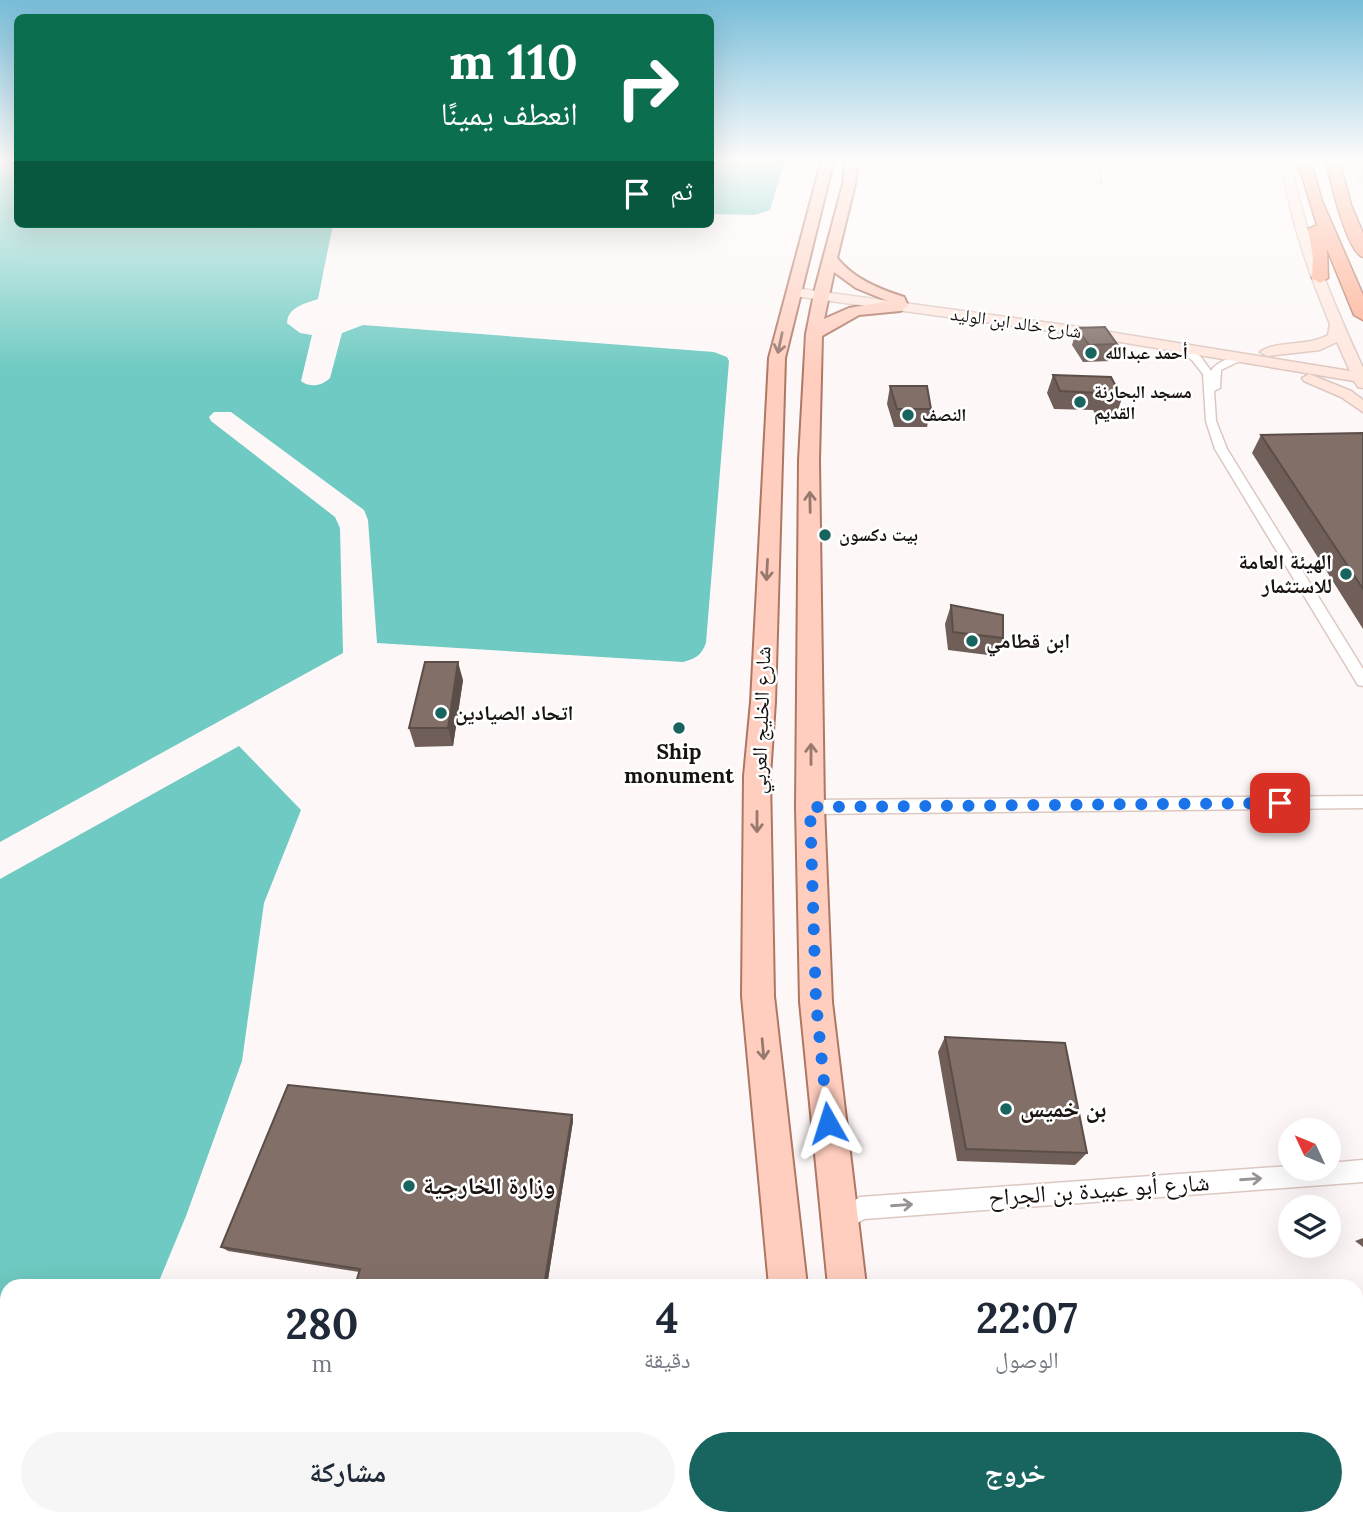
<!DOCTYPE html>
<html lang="ar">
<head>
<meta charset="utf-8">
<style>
	:root { --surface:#fff; --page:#f6f6f7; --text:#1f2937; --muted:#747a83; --accent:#18645f }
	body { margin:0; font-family:Lora,"Noto Naskh Arabic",serif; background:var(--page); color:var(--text); direction:rtl; height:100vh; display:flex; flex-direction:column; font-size:26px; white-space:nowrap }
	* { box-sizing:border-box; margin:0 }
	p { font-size:23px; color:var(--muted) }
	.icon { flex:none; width:38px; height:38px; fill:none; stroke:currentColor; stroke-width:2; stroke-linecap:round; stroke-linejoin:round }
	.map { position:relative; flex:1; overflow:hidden; direction:ltr }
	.drawer { position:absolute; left:0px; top:1279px; width:1363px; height:247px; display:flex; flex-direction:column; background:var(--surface); border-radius:21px 21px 0 0; box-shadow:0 7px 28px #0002; direction:rtl }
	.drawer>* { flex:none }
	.top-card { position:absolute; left:14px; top:14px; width:700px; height:214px; border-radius:10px; box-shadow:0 7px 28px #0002; direction:rtl; background:#0b6e4f; color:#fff; overflow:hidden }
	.needle { width:46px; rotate:314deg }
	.tools { position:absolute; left:1278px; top:1118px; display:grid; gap:14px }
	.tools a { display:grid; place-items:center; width:63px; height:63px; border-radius:50%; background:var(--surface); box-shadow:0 7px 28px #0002; font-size:35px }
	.pin { position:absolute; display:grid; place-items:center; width:60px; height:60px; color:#fff; margin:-30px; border-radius:14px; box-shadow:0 4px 10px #0006 }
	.me { position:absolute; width:77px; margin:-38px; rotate:354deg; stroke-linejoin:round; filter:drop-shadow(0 0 5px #0008) }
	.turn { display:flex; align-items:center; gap:24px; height:147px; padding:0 21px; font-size:32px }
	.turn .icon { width:91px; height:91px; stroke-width:2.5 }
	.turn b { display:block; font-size:49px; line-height:60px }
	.then { display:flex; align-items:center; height:66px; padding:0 21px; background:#0003; gap:14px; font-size:26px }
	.eta { display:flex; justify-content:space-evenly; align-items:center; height:119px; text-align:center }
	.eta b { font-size:42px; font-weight:700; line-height:49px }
	.cta { display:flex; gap:14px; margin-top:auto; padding:14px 21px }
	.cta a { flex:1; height:80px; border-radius:42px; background:var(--accent); color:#fff; font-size:28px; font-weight:700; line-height:80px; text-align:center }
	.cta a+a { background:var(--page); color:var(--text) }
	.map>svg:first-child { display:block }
	.water { fill:#6ecac2 }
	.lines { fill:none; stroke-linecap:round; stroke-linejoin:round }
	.minor-casing { stroke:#ddc8c1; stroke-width:3 }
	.secondary-casing { stroke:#ddc8c1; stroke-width:3 }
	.primary-casing { stroke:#ae7764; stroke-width:4 }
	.motorway-casing { stroke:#ae7764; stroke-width:3 }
	.minor { fill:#fff; fill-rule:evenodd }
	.secondary { fill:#ffe7de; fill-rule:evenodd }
	.primary { fill:#ffcebe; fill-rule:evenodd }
	.motorway { fill:#ffae92; fill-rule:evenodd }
	.wall { fill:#705f59 }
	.shaded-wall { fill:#5b4e49 }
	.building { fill:#826f68; stroke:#5b4e49; stroke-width:2 }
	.oneway { stroke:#98796f }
	.oneway2 { stroke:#989493 }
	.route { stroke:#1a73e8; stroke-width:12; stroke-dasharray:0 21.6 }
	.poi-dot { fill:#18645f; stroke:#fff; stroke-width:2.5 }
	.labels { text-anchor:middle; stroke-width:5; stroke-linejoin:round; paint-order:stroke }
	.far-street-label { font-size:18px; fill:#19120f; stroke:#fff }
	.far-poi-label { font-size:18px; font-weight:bold; fill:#19120f; stroke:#fff; text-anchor:start }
	.poi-label { font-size:21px; font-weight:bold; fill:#19120f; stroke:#fff; text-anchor:start }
	.street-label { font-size:21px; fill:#19120f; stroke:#fff }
	.near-poi-label { font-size:24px; font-weight:bold; fill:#19120f; stroke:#fff; text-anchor:start }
	.near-street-label { font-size:24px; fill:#19120f; stroke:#fff }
</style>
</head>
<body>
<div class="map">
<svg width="1363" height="1525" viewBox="0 0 1363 1525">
	<rect width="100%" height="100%" fill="#fdf8f7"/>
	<path class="water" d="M0,159H17L18,224H333L318,299C304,304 288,307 287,323L300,333L312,335L301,381C310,388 322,386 330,378L342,333L363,325L714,352L727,357L729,361L706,643C701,656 695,659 683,662L377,643L368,520L364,510L231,412H214L209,417L211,421L335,517L340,528L343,653L0,842Z
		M711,159H785L770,210L755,215L711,214Z
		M239,746L301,810L264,903L242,1061L186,1216L157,1286H7V1519H61L59,1525H0V879Z"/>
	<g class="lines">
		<g class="minor-casing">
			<path id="minor" d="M1090,159H1097L1101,183L1094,181Z
				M1177,344L1200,356L1211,371C1216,362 1237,353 1246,358L1221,370L1220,388L1214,391L1216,421L1227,449L1363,669V686L1358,685L1215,449L1206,421L1203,374L1192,360L1174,349V345Z
				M1363,796V808L810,814L804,812L802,807L804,802L810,800Z
				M1363,1160V1182L864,1219L841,1233L833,1230L830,1222L833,1214L860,1197L1290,1166V1169H1328V1163Z
				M1356,1379H1363V1403H1356Z"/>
		</g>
		<g class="secondary-casing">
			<path id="secondary" d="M1281,159H1291C1303,233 1332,300 1363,368V388L1358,387L1354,381L1072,334L794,296L788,292L794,288L1072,326L1350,371L1337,342L1320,350L1267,356L1260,352C1275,340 1308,347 1328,335L1330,324C1308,271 1289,217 1281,159Z
				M1350,159H1360L1363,182L1358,179Z
				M1309,374L1351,391L1363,400V412L1341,397L1304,381L1302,378Z"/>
		</g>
		<g class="primary-casing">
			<path id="primary" d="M822,159H834L785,358L775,702L770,776L774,996L807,1286H769L742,996L744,776L751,702L769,358Z
				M846,159H858L855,184L837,258C854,279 879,289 904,297L908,306L900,311L859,315L822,336L819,460L824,807L832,1002L866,1286H828L800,1002L796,807L799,460L806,334L815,289L843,184ZM834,272L856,288L888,301L849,308L824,319Z
				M800,1519H844V1525H800Z
				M868,1519H912L914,1525H870Z"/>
		</g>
		<g class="motorway-casing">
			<path id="motorway" d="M1297,159H1310L1322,201L1363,295V320L1354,315L1327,249L1328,278L1320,283L1312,278L1313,258L1308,229L1317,225Z
				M1326,159H1339L1351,205L1363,233V257C1347,253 1329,176 1326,159Z"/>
		</g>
		<use href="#minor" class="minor"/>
		<use href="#secondary" class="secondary"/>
		<use href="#primary" class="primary"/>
		<use href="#motorway" class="motorway"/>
	</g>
	<path class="wall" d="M1077,328L1117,344L1111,361L1083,362L1072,345Z
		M1053,375L1122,398L1116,416L1096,415L1093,410L1054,409L1047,393Z
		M890,386L931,409L927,427H894L887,404Z
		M1363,433V629L1252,453L1261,435Z
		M951,605L1003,638L996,656L948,650L945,624Z
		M463,680L453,746L415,747L409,728Z
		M945,1037L1087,1153L1075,1165L957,1161L938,1052Z
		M572,1115L573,1121L547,1286H355L359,1272L228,1251L221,1247Z
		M1363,1238V1247L1355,1241Z
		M974,1519H1356L1363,1525H975Z"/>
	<path class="shaded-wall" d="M458,662L463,680L453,746L448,728Z
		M572,1115L573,1121L547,1286H544Z"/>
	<path class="building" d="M1105,327L1117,344L1089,345L1077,328Z
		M1053,375L1111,377L1122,398H1102L1099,393L1060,391Z
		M890,386H927L931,409H897Z
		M1363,433V589L1261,435Z
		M951,605L1003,615V638L953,632Z
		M425,662H458L448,728H409Z
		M945,1037L1065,1043L1087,1153L966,1149Z
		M288,1085L572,1115L544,1286H355L360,1269L221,1247Z
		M1356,1492H1363V1525H981L980,1519H1356Z
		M119,1519H580V1525H144Z"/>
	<defs><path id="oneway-shaft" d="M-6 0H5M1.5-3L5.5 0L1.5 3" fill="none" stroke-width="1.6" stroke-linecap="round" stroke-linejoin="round" transform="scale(1.75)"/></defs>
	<g class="oneway">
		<use href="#oneway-shaft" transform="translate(780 343) rotate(102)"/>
		<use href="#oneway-shaft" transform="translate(810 502) rotate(-91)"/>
		<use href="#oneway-shaft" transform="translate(767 570) rotate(93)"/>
		<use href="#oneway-shaft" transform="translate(811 754) rotate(-90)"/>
		<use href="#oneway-shaft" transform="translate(757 822) rotate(90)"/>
		<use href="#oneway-shaft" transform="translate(763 1049) rotate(85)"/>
	</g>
	<g class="oneway2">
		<use href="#oneway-shaft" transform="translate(1251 1179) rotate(-4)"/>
		<use href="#oneway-shaft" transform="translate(902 1205) rotate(-4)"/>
	</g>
	<linearGradient id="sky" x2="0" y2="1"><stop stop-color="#77bdd9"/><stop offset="0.43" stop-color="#fefcfb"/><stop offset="1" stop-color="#fefcfb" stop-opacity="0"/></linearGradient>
	<rect width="1363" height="372" fill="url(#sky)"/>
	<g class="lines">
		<path class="route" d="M828,1123L816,1002L810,807L1280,803"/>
	</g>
	<g class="poi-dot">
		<circle cx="1091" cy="353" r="7"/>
		<circle cx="1080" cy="402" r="7"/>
		<circle cx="908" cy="415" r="7"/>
		<circle cx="825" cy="535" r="7"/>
		<circle cx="1346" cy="574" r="7"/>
		<circle cx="972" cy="641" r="7"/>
		<circle cx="441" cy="713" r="7"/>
		<circle cx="679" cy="728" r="7"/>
		<circle cx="1006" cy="1109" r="7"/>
		<circle cx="409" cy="1186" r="7"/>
	</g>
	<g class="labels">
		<g class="far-street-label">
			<text transform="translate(1016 323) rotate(8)" y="6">شارع خالد ابن الوليد</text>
		</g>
		<g class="far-poi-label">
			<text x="1105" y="359">أحمد عبدالله</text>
			<text x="1094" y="398">مسجد البحارنة<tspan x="1094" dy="21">القديم</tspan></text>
			<text x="922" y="421">النصف</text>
			<text x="839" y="541">بيت دكسون</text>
		</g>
		<g class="poi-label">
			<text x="1332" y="569" text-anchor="end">الهيئة العامة<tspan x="1332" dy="24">للاستثمار</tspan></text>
			<text x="986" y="648">ابن قطامي</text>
			<text x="455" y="720">اتحاد الصيادين</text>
			<text x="679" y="759" text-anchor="middle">Ship<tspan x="679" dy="24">monument</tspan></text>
		</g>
		<g class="street-label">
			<text transform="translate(761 720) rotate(-88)" y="7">شارع الخليج العربي</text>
		</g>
		<g class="near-poi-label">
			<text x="1020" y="1117">بن خميس</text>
			<text x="423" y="1194">وزارة الخارجية</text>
		</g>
		<g class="near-street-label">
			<text transform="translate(1099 1190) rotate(-4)" y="8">شارع أبو عبيدة بن الجراح</text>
		</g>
	</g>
</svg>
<div class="tools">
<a><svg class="needle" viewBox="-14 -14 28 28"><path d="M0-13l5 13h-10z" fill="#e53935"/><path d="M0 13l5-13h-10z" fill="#747a83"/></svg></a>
<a><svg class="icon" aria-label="layers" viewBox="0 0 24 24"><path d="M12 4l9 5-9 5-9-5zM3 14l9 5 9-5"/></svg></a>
</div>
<div class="pin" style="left:1280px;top:803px;background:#d93025"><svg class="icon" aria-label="arrive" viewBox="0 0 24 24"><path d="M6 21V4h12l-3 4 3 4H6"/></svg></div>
<svg class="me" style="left:828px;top:1123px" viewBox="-20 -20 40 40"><path d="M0-17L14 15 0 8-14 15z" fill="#1a73e8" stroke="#fff" stroke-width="4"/></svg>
<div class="top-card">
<div class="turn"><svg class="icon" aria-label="right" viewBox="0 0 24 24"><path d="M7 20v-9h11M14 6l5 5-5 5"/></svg><div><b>110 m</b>انعطف يمينًا</div></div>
<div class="then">ثم<svg class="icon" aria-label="arrive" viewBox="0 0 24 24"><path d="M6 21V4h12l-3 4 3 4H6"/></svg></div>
</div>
<section class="drawer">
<div class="eta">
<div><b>22:07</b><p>الوصول</p></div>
<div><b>4</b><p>دقيقة</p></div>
<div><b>280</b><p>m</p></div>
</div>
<div class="cta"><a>خروج</a><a>مشاركة</a></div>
</section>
</div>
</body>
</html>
